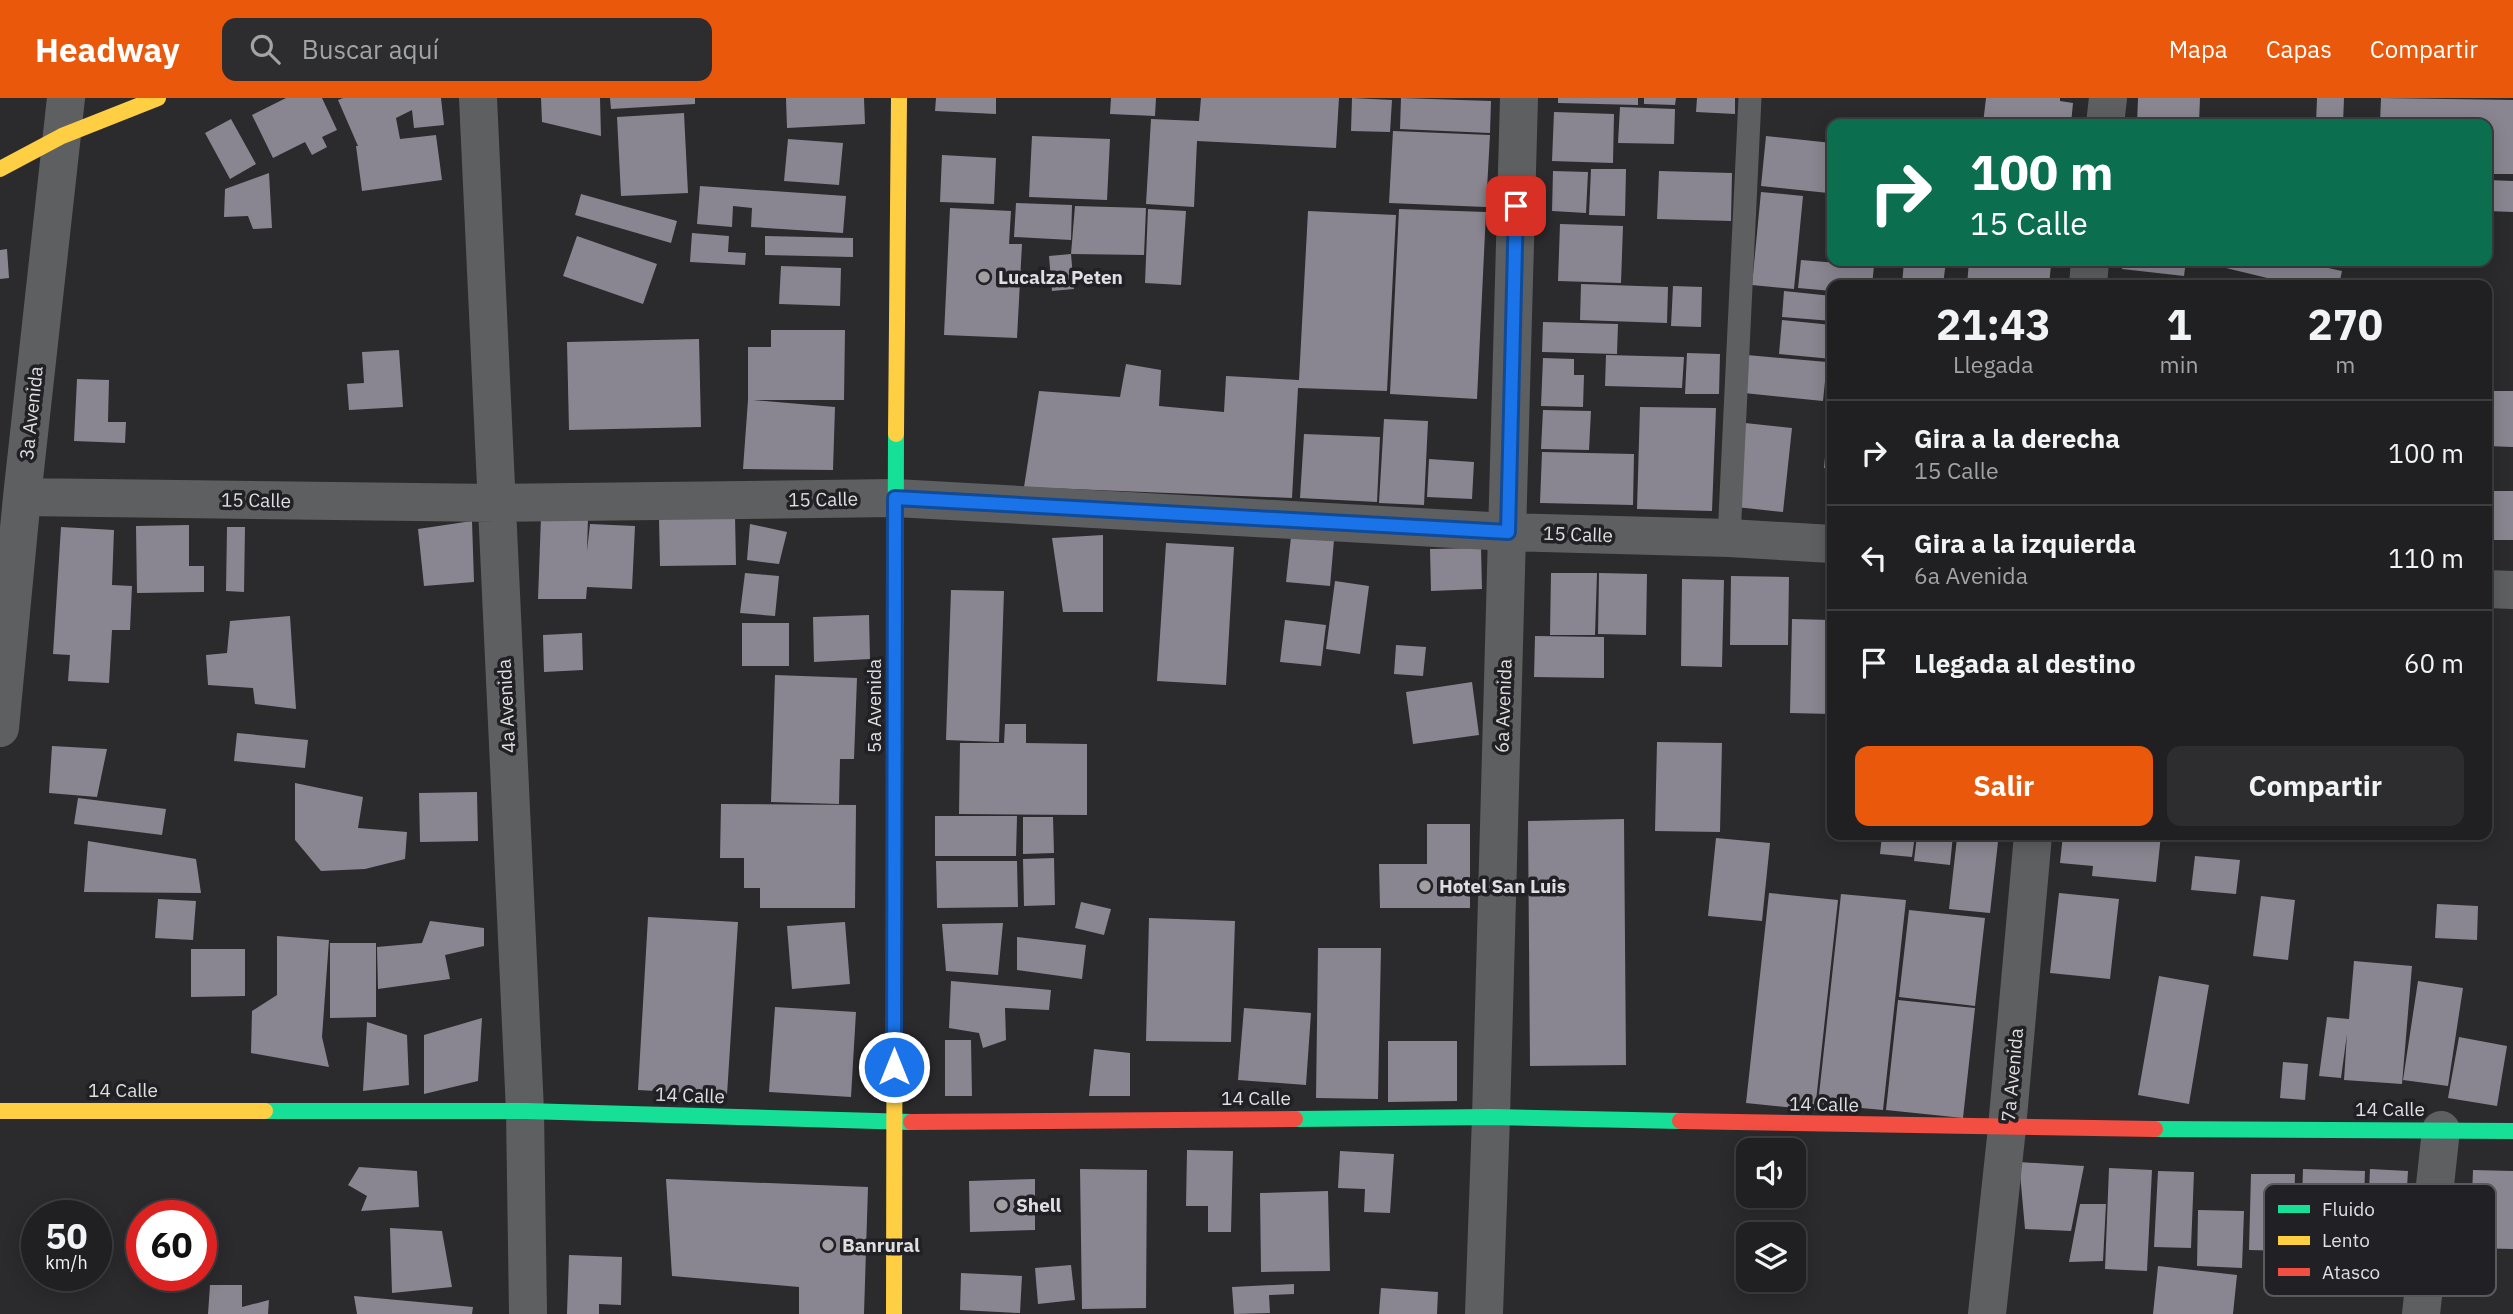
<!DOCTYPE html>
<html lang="es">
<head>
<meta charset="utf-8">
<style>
	:root { --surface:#202022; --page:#2d2d2f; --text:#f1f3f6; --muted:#a2a3a5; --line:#3d3e40; --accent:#ea580c }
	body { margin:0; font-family:"IBM Plex Sans",sans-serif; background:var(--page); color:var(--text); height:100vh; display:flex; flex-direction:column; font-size:26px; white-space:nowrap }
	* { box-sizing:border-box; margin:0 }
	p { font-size:23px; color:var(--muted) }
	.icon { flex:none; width:38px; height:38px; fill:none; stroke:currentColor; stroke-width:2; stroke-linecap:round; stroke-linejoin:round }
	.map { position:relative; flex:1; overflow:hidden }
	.details { position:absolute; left:1827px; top:182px; width:665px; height:560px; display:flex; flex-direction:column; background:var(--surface); border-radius:14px; box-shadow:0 4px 18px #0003,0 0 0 2px var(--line) }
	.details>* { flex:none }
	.banner { position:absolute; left:1827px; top:21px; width:665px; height:147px; border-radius:14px; box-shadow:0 4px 18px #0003,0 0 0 2px var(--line); background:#0b6e4f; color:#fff; overflow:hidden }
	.fabs { position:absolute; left:1736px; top:1040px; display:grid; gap:14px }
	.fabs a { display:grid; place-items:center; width:70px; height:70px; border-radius:14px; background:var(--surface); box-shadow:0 4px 18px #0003,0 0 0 2px var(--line); font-size:35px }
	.speed { position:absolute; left:21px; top:1102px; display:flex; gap:14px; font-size:35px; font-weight:700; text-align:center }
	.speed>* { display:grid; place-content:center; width:91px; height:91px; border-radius:50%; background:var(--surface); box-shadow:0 4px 18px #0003,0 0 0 2px var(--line); line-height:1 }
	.speed small { font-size:18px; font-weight:400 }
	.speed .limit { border:10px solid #d22; background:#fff; color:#111 }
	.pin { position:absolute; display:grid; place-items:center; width:60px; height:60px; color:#fff; margin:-30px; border-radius:14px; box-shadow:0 4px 10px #0006 }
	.me { position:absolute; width:77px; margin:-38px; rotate:0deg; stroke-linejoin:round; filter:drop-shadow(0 0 5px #0008) }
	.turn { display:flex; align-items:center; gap:24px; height:147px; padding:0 28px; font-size:32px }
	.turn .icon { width:91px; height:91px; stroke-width:2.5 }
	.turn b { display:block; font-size:49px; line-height:60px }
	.eta { display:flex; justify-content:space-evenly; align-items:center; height:119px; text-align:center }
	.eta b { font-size:42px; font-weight:700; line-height:49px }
	.button { display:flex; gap:14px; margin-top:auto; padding:14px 28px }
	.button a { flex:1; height:80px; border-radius:14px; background:var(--accent); color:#fff; font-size:28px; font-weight:700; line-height:80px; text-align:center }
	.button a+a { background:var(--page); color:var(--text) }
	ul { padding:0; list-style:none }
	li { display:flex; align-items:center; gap:21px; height:105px; padding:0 28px; border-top:2px solid var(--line) }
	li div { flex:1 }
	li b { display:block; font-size:26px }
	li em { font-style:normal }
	header { display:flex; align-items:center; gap:42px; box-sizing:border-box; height:98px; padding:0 35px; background:var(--accent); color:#fff }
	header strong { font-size:33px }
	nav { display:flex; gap:38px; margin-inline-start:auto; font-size:24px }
	.search { width:490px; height:63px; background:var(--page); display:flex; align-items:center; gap:18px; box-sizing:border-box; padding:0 24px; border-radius:14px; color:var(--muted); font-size:26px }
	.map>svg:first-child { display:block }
	.building { fill:#8a8691 }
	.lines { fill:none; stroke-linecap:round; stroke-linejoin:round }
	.lane { stroke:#5e5f60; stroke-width:23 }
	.street { stroke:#5e5f60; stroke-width:38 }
	.fast { stroke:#16e098; stroke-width:16 }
	.slow { stroke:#ffcf43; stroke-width:16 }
	.jam { stroke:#f24e42; stroke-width:16 }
	.route-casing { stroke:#114b97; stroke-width:18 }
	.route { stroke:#1a73e8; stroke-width:12 }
	.poi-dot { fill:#a09fa2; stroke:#212024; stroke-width:2.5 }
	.labels { text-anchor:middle; stroke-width:7; stroke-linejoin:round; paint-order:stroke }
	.poi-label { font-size:19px; font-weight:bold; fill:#dfdee1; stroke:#212024; text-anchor:start }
	.street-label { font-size:19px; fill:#dfdee1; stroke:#212024 }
	.key { fill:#212024; stroke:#5a595d; stroke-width:2 }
	.key-label { font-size:19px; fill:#dfdee1 }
</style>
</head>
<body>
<header>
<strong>Headway</strong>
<div class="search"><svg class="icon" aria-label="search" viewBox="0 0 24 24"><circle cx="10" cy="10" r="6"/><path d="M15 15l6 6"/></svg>Buscar aquí</div>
<nav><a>Mapa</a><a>Capas</a><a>Compartir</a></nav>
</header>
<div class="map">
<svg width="2513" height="1216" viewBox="0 0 2513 1216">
	<rect width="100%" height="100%" fill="#2b2a2d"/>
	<path class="building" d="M286,0H322L337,32L322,39L327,49L312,57L305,44L273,60L252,17Z
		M343,0H441L444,27L414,30L412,12L396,20L400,41L436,37L442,82L362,93L356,48H358L338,2Z
		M541,0H600L601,38L542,24Z
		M610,0H695V6L611,11Z
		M786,0H864L865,26L787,30Z
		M936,0H996V16L935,13Z
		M1111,0H1156L1155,18L1110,16Z
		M1201,0H1339L1336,50L1197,43L1194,109L1146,106L1151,21L1199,23Z
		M1352,0L1392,2L1390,34L1351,33Z
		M1401,0L1491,3L1490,35L1400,31Z
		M1558,0H1638V7L1558,5Z
		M1644,0H1676L1675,7L1644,6Z
		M1697,0H1735V16L1696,14Z
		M1986,0H2060V3L2073,5L2071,26H1983Z
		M2138,0H2200L2199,26H2137Z
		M2317,0H2344L2343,26H2316Z
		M2381,0L2513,2V76H2487V26H2380Z
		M1620,9L1675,11L1674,46L1618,45Z
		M1554,14L1614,16L1613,65L1552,63Z
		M684,15L688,95L621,98L617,19Z
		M231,21L256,66L230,81L205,35Z
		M1393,33L1490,37L1486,109L1389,105Z
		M1032,38L1110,41L1107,102L1029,99Z
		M1766,38L1832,45L1828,95L1761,88Z
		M788,41L843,45L839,87L784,83Z
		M942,57L996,60L994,106L940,104Z
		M1591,71H1626L1625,118L1589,117Z
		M1553,73L1588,74L1586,115L1552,113Z
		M1659,73L1732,75L1731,123L1657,121Z
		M269,75L272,130L253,131L248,118L224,119L225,91Z
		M2487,82L2513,83V114L2487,113Z
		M700,88L846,98L843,135L751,129L752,110L733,108L732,129L697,126Z
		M1761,94L1803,98L1794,191L1752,187Z
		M581,96L677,123L671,145L575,117Z
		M1016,105L1072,107L1071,142L1014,139Z
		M1075,108L1146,110L1144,157L1071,156Z
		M950,110L1011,113L1009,146H1022L1017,240L944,237Z
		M1148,111L1186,113L1181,187L1145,185Z
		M1399,111L1486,114L1477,301L1390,296Z
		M1308,113L1396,117L1387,293L1298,290L1292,400L1024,389L1039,293L1120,299L1126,266L1161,272L1159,308L1224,314L1226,278L1299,282Z
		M1560,126L1623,128L1621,185L1558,183Z
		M692,135L729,138L728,154L746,155L745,167L690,164Z
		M577,138L657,166L643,206L563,178Z
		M765,138L853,140V159L765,157Z
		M7,151L9,180L0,181V152Z
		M1071,156L1074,191L1052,193L1049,158Z
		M1801,162L1874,168L1872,187H1832V193L1798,190Z
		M1904,163H1946L1943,187H1902Z
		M1969,163H2009L2051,167L2049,187H1967Z
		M2123,163H2186L2184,178L2122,171Z
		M2197,163H2296L2342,173L2339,187H2296Z
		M781,168L841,170L840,208L779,206Z
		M1581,186L1668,189L1667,225L1580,222Z
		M1673,188L1702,189L1701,229L1671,228Z
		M1784,193L1832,198V223L1782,219Z
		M1782,222L1832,227V261L1779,256Z
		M1543,224L1618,226L1617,256L1542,254Z
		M771,232H845L844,302H753L835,309L833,372L743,371L748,302V249H771Z
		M699,241L701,329L569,332L567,244Z
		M399,252L403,309L349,312L347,286L364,285L362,254Z
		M1687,255L1720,256L1719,296H1685Z
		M1606,257L1684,259L1682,290L1605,288Z
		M1747,257L1827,264L1823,303L1744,295Z
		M1543,260L1574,261V277H1584L1583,309L1541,308Z
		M77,281L109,282L108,324H126L125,345L74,343Z
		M2487,293H2513V349L2487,348Z
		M1830,305H1832V371L1824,370Z
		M1640,309L1716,310L1712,413L1637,411Z
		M1543,312L1591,313L1589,352L1541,351Z
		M1384,321L1428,323L1424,407L1379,405Z
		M1745,325L1792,330L1783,414L1736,409Z
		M1304,336L1380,339L1377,404L1300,400Z
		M1542,354L1634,356L1633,407L1540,405Z
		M1429,361L1474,364L1472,401L1427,399Z
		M2487,393H2513V442H2487Z
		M735,418L736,467L660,468L659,420Z
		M541,419L588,420L587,453L590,426L635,428L632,491L587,489L586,501H538Z
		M472,423L474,484L424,488L418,431Z
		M750,426L787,434L779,466L747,462Z
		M189,427V468H204V494L137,495L136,428Z
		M61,429L114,432L112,487L132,488L130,532H112L109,585L68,583L70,557L53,556Z
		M227,429H245L244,494L226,493Z
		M1103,437V514H1063L1052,440Z
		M1291,439L1334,442L1330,488L1286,484Z
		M1166,445L1234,449L1226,587L1157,583Z
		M1481,450L1482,491L1431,493L1430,451Z
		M745,475L779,478L775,518L740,515Z
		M1551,475H1597L1595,537H1550Z
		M1599,475L1647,476L1646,537L1598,536Z
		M1731,478L1789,479L1788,547H1730Z
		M1682,481L1724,482L1722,569L1681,568Z
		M1335,483L1369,488L1360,556L1326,551Z
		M951,492L1004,493L999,644L946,642Z
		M869,517L870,561L814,564L813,519Z
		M290,518L296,611L255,606L253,590L208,587L206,557L227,555L230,523Z
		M1792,521L1832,522V616L1790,615Z
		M1285,522L1326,527L1321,568L1280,564Z
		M742,525H789V568H742Z
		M582,535L583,572L544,574L543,537Z
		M1535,538L1604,539V580L1534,579Z
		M1396,547L1426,549L1423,578L1394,576Z
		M775,577L857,580L854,661H840L839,706L771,704Z
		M1472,584L1479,637L1413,646L1406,594Z
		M1005,626H1026V645L1087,646V717L959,716L960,645H1004Z
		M237,635L308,642L305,670L234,663Z
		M1657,644L1722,645L1720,734L1655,733Z
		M52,648L107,651L97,699L49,695Z
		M295,685L363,699L358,730L407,734L405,761L365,771L321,773L295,742Z
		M477,694L478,743L420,744L419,695Z
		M78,700L166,711L162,737L74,726Z
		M721,706L856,707L855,810H760V790H744V760H720Z
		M935,718H1017L1016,758H935Z
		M1023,719H1053L1054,755L1023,756Z
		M1624,721L1626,967L1530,968L1528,723Z
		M1427,726H1470V810H1380L1379,766H1427Z
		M1882,737H1915L1912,759L1880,756Z
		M1917,737H1953L1950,767L1914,763Z
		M2063,737H2161L2156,784L2092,778L2093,768L2060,765Z
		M1716,740L1770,745L1762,823L1708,818Z
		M1957,740L1998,744L1990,815L1949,811Z
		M88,743L196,761L201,795L84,794Z
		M2195,758L2240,762L2236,796L2191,792Z
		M1054,760L1055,807L1024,808L1023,761Z
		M936,763H1017L1018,809L937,810Z
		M1769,795L1838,802L1815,1012L1746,1005Z
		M2059,795L2119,801L2110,881L2050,875Z
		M1841,796L1906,802L1883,1012L1818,1006Z
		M2261,798L2295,802L2288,862L2253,858Z
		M158,801L196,803L193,842L155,840Z
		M1081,804L1111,811L1104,837L1075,830Z
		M2437,806L2478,808L2477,842L2435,840Z
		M1909,812L1985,820L1975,908L1899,899Z
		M648,819L738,824L727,997L638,992Z
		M1149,820L1235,823L1231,944L1146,943Z
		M430,823L484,830V848L445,857L450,881L378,891L377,849L422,845Z
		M845,824L850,886L792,891L787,828Z
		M1003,825L998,877L946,873L942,826Z
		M277,838L329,842L322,939L329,969L251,955L252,913L277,897Z
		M1017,839L1086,847L1082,881L1017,872Z
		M330,845H376V919L330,920Z
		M1318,850H1381L1378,1001L1316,1000Z
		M191,851H245V898L191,899Z
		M2354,863L2412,868L2402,986L2344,982L2347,936L2341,980L2319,978L2327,919L2349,921Z
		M2159,878L2209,887L2189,1006L2138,997Z
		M951,883L1051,892L1049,912L1005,910L1006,942L983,950L979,935L949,930Z
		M2418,883L2463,890L2448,988L2403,982Z
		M1898,902L1975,910L1963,1020L1886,1012Z
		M775,909L856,914L851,999L769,994Z
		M1244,910L1311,915L1306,987L1238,982Z
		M482,920L478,983L424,996V937Z
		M367,924L407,937L409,987L363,993Z
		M2459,939L2507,948L2497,1008L2448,1000Z
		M945,942H971L972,998H945Z
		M1388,943H1457V1003L1388,1004Z
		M1094,951L1130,955V998H1089Z
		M2283,964L2308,966L2305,1002L2280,1000Z
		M1187,1052L1233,1053L1231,1134H1208V1108H1186Z
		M1340,1053L1394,1056L1390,1115L1364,1114L1365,1091L1338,1090Z
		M2019,1064L2084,1068L2071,1133L2025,1131Z
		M359,1069L417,1073L419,1109L361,1113L367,1098L348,1087Z
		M2109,1070L2152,1072L2147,1173L2105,1171Z
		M1080,1071L1147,1072L1146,1210L1082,1211Z
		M2303,1071L2365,1073L2363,1130L2301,1129Z
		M2370,1071L2408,1073L2404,1138L2367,1136Z
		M2473,1072L2513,1073V1151L2470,1150Z
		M2158,1073L2194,1074L2191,1150L2154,1149Z
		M2251,1076H2295L2293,1153L2249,1152Z
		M666,1081L868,1089L864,1216H799V1189L672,1178Z
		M1035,1081V1132L970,1134L969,1083Z
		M1328,1093L1330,1173L1261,1174L1260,1095Z
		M2080,1106H2106L2103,1163L2069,1164Z
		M2198,1112L2244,1113L2242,1170L2197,1168Z
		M390,1130L442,1133L452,1189L392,1195Z
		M569,1157L622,1159L621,1207L599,1206V1216H567Z
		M1071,1167L1075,1202L1038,1206L1035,1170Z
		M2158,1168L2237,1177L2233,1216H2153Z
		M961,1175L1022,1178L1020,1215L960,1212Z
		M1294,1186V1196L1269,1197L1270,1215L1234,1216L1232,1189Z
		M210,1187H242V1209L269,1202L268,1216H208Z
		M1381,1190L1438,1194L1437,1216H1379Z
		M354,1198L473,1209L472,1216H357Z"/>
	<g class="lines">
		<path class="lane" d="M1729,440L1750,0"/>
		<path class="street" d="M478,0L525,1013L528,1216
			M2105,26L2108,0
			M2088,187L2090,163
			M22,399L496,405L895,400L1508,434L1729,440L1832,446
			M2487,491L2513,492
			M0,630L22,399L66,0
			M1484,1216L1491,1019L1519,0
			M1987,1216L2007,1030L2033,737
			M2421,1216L2441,1032"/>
		<path class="fast" d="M895,678L896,336
			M265,1013H525L911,1024
			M1295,1021L1491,1019L1680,1023
			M2155,1031L2513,1033"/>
		<path class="slow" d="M0,71L62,38L158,0
			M896,336L899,0
			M0,1013H265
			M894,1216L895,678"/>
		<path class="jam" d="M1680,1023L2155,1031
			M911,1024L1295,1021"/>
	</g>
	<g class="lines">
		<g class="route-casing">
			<path id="route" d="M894,969L895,400L1508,434L1516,108"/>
		</g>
		<use href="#route" class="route"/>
	</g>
	<g class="poi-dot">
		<circle cx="984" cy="179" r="7"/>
		<circle cx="1425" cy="788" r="7"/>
		<circle cx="1002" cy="1107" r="7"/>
		<circle cx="828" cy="1147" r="7"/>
	</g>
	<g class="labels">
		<g class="poi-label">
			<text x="998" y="186">Lucalza Peten</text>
			<text x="1439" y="795">Hotel San Luis</text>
			<text x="1016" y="1114">Shell</text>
			<text x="842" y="1154">Banrural</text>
		</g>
		<g class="street-label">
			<text transform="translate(31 315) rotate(-84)" y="7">3a Avenida</text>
			<text transform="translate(823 401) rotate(-1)" y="7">15 Calle</text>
			<text transform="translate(256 402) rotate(1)" y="7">15 Calle</text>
			<text transform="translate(1578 436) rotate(2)" y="7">15 Calle</text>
			<text transform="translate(506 608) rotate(-93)" y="7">4a Avenida</text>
			<text transform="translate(874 608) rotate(-90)" y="7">5a Avenida</text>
			<text transform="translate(1503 608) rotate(-88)" y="7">6a Avenida</text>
			<text transform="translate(2012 977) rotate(-85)" y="7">7a Avenida</text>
			<text x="123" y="999">14 Calle</text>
			<text transform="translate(690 997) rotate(2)" y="7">14 Calle</text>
			<text x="1256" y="1007">14 Calle</text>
			<text transform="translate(1824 1006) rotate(1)" y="7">14 Calle</text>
			<text x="2390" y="1018">14 Calle</text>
		</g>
	</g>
	<rect x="2264" y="1086" width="232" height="112" rx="10" class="key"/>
	<rect x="2278" y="1107" width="32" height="8" fill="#16e098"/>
	<rect x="2278" y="1138" width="32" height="9" fill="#ffcf43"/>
	<rect x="2278" y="1170" width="32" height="8" fill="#f24e42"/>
	<g class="key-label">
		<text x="2322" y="1118">Fluido</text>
		<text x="2322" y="1149">Lento</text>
		<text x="2322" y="1181">Atasco</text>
	</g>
</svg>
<div class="fabs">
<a><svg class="icon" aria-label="sound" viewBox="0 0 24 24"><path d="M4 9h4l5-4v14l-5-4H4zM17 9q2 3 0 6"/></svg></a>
<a><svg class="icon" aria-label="layers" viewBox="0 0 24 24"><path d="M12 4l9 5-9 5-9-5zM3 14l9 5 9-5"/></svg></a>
</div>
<div class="speed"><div>50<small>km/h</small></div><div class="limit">60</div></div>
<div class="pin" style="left:1516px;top:108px;background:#d93025"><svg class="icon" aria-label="arrive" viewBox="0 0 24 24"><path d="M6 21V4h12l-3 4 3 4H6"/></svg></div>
<svg class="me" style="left:894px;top:969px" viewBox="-20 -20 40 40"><circle r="17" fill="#1a73e8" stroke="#fff" stroke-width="3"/><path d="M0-11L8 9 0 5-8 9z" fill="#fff"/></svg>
<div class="banner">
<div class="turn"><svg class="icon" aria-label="right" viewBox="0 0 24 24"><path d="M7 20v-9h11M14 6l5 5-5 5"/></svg><div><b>100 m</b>15 Calle</div></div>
</div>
<section class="details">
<div class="eta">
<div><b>21:43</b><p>Llegada</p></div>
<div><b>1</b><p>min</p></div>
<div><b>270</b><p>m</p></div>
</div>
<ul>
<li><svg class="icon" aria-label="right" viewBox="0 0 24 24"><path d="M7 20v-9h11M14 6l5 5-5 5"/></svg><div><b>Gira a la derecha</b><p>15 Calle</p></div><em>100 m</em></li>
<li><svg class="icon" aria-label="left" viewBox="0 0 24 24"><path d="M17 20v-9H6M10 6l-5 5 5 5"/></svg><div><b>Gira a la izquierda</b><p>6a Avenida</p></div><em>110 m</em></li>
<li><svg class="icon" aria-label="arrive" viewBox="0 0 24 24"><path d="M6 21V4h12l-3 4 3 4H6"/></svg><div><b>Llegada al destino</b></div><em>60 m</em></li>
</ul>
<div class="button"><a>Salir</a><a>Compartir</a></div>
</section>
</div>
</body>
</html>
